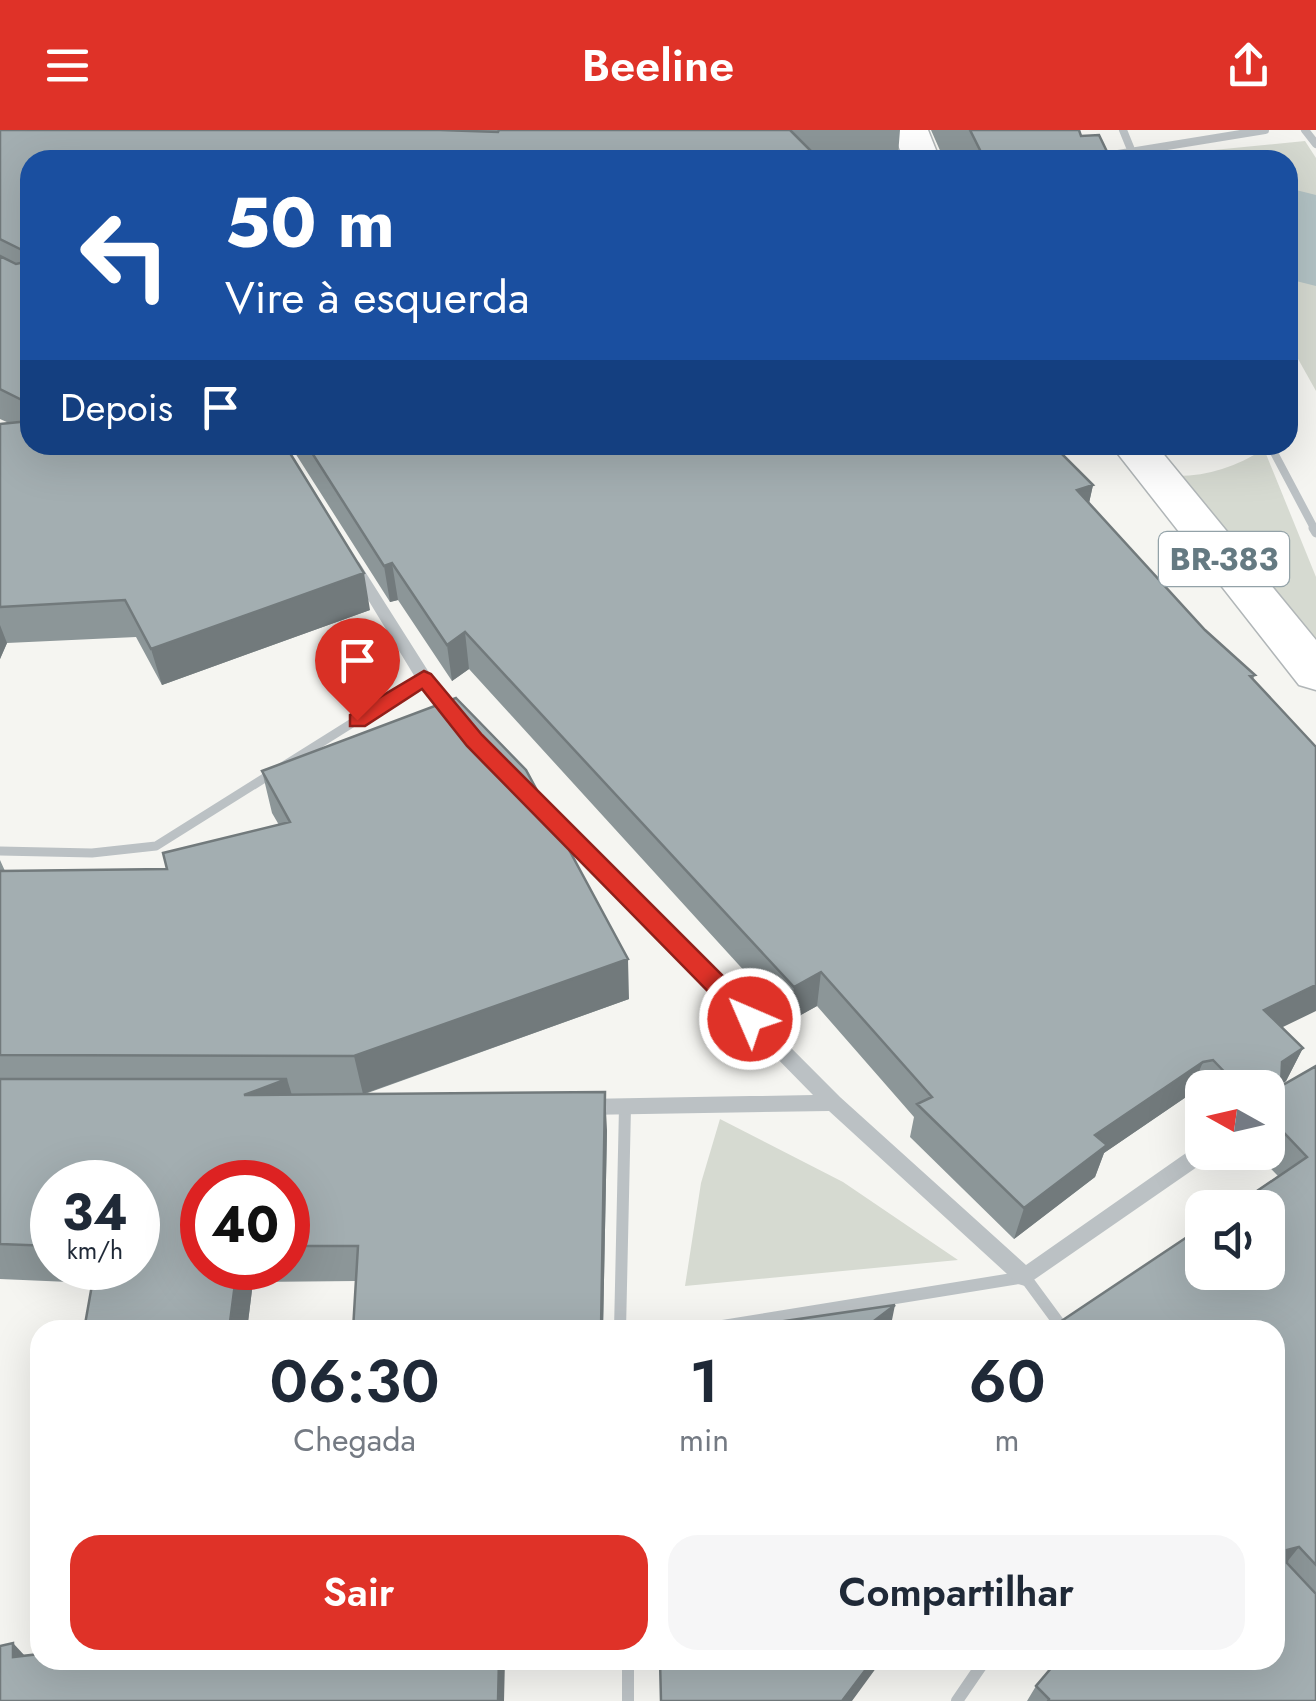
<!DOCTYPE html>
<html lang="pt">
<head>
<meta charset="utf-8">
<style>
	:root { --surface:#fff; --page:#f6f6f7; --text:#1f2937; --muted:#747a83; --accent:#df3228 }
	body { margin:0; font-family:Jost,sans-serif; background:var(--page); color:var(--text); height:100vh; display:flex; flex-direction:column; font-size:38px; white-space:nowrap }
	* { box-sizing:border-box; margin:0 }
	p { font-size:32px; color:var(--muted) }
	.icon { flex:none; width:55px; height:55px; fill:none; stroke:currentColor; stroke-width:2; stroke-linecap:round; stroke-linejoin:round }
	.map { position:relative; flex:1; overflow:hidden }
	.details { position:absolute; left:30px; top:1190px; width:1255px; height:350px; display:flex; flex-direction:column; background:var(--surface); border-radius:30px; box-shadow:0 10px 40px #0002 }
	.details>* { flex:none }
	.hud { position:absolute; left:20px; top:20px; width:1278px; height:305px; border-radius:30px; box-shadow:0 10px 40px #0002; background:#1a4fa0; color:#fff; overflow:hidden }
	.needle { width:65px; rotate:278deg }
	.fabs { position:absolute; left:1185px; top:940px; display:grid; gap:20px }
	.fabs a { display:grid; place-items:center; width:100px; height:100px; border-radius:20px; background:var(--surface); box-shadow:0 10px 40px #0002; font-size:50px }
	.speed { position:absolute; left:30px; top:1030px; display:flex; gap:20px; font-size:50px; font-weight:700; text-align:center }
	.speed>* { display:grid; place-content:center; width:130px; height:130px; border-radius:50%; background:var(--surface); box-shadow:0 10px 40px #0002; line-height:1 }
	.speed small { font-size:25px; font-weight:400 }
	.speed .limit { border:15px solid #d22; background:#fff; color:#111 }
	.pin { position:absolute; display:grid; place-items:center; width:85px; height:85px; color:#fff; margin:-102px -42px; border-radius:50% 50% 50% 0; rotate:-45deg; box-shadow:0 0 10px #0007 }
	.pin .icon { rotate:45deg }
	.me { position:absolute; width:110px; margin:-55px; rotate:315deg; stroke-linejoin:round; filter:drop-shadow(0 0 8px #0008) }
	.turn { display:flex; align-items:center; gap:35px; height:210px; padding:0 40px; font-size:45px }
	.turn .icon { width:130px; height:130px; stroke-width:2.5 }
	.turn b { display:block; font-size:70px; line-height:85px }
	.then { display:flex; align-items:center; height:95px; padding:0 40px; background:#0003; gap:20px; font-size:38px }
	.eta { display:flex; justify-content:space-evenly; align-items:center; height:170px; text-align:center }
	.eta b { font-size:60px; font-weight:600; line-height:70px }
	.button { display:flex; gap:20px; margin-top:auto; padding:20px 40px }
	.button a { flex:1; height:115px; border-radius:30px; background:var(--accent); color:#fff; font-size:40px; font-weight:600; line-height:115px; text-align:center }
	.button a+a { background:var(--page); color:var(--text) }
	header { display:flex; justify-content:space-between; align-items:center; height:130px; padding:0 40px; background:var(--accent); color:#fff; font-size:45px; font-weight:600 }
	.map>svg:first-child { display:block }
	.green { fill:#d6dad1 }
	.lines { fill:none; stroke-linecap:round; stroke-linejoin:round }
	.river { fill:#b3c3c5; fill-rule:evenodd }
	.trunk-casing { stroke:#b1b6b8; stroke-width:3 }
	.minor-far2 { stroke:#bbc1c4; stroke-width:8 }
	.minor-far1 { stroke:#bbc1c4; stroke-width:9 }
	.minor { stroke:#bbc1c4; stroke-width:12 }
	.tertiary { fill:#bbc1c4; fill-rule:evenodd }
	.trunk { fill:#fff; fill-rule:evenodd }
	.wall { fill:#8c9698; fill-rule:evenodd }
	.shaded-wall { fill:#727a7c }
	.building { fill:#a3aeb1; stroke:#727a7c; stroke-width:2.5 }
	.route { fill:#df3228; stroke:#91201a; stroke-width:2.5 }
	.labels { text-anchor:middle; stroke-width:10; stroke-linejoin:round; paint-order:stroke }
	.shield { fill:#fff; stroke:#93a2a8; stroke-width:2.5 }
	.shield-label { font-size:32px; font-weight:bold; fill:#657a82 }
</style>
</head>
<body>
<header><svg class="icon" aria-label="menu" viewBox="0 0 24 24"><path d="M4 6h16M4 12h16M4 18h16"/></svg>Beeline<svg class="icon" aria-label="share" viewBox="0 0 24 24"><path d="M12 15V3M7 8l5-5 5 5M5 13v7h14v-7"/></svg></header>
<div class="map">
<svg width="1316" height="1571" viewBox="0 0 1316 1571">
	<rect width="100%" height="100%" fill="#f5f5f1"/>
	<path class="green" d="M1305,11L1316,28V261L1288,211V30H1186L1183,23Z
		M1264,319L1316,447V516L1160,345C1199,349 1231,340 1264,319Z
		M720,989L843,1052L958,1130L685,1156L701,1053Z"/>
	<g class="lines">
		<path class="river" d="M1288,58L1316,65V156L1288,149Z"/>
		<g class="trunk-casing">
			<path id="trunk" d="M892,0H928L940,30H904Z
				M1111,315H1156L1316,510V560L1299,555Z"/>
		</g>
		<path class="minor-far2" d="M1123,0L1134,27
			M1305,0L1316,14
			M1081,30L1265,0
			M1185,315H1225
			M1270,315L1315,400"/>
		<path class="minor-far1" d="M1313,398L1316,403
			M0,721L92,723L156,716L424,548"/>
		<path class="minor" d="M620,1200L625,977
			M698,1200L1025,1147L1064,1200
			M628,1530V1571
			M957,1571L985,1530"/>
		<path class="tertiary" d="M354,430L359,432L430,544L465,587L467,591L465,595H453L418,552L347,435Z
			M536,666L542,668L840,967L1026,1135L1196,1016L1202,1014V1022H1212L1210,1028L1025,1156L1018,1154L829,981L584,985L577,983L574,977L577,971L584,969L813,965L530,676L528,672Z"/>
		<use href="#trunk" class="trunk"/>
	</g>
	<path class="wall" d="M0,0H900L898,25L30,30V315L370,480L162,555L136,507L7,513L0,529V294L9,293L0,289Z
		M931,0H1079L1081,6L1111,30H962L960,25H942Z
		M290,315H1053L1093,355L1089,373L1205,500L1255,545L1253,549L1282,898L1303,918L1286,951L1281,956L1316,936V1571H1027L1036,1556L1275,1530V1200H1048L1278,1046L1255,1022H1268V958H1202V967L1199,963L1189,965L1104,1023L1095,1047L1014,1109L910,1007L914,987L817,876L790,891L469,539L452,551L398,470L390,472Z
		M262,641L629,869L365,964L607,1000L603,1200H353L356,1151L253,1152L247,1200H84L92,1153L0,1149V730L5,741L167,739L279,695L272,683ZM52,1052L138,1138H52ZM288,1052V1138H202Z"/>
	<path class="shaded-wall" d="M1093,355L1085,391L1077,360Z
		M392,433L398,470L390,472L384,436Z
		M364,443L370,480L162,555L151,519Z
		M0,495L7,513L0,529Z
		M465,502L469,539L452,551L447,515Z
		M628,829L629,869L363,964L354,926Z
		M821,842L817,876L790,891L794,857Z
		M1316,855V881L1248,914L1264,880Z
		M1303,918L1286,951L1268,964L1282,932Z
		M1203,932L1189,965L1104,1023L1095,1047L1014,1109L1024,1078L1095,1005Z
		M287,949L299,988L244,965Z
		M605,962L607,1000L603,1200H601Z
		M237,1138H247L253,1152L247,1200H229Z
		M895,1175L890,1200H862Z
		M1299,1417L1279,1442L1287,1420Z
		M13,1513L37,1539L13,1527Z
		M499,1530H505L504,1571H498Z
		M873,1530H882L852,1571H842Z"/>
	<path class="building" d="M0,0H440L498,2L499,0H790L820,30H30V274L0,259V126L16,134L25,132L24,121L0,109Z
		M970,0H1079L1081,6L1099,5L1111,30H985Z
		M30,291V315H285L364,443L151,519L125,470L0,477V294Z
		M307,315H1053L1093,355L1077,360L1205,500L1255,545L1250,546L1316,617V855L1264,880L1303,918L1282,932L1281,956L1316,936V1435L1299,1417L1287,1420V1433L1316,1464V1571H1048L1049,1569L1036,1556L1058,1530H1275V1200H1131L1124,1192L1118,1200H1048L1202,1097V1142H1268V1078H1232L1307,1027L1268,986V958H1240L1213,930L1203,932L1095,1005L1107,1015L1024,1078L917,974L932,967L821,842L794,857L465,502L447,515L392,433L384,436Z
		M456,568L526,640L628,829L354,926L0,925V741L167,739L163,723L290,692L262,641Z
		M0,949H287L244,965L605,962L601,1200H353L358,1116H288V1052H202V1138H237L229,1200H84L95,1138H138V1052H52V1116L0,1114Z
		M895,1175L862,1200H649V1198L744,1197Z
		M13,1513V1527L40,1524V1530H499L498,1571H0V1516Z
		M660,1530H873L842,1571H661Z"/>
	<path class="route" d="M424,541L431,544L482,605L759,882V896H742L467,616L422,559L365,596H350V585Z"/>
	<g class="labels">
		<rect class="shield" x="1159" y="402" width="130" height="54" rx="8"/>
		<g class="shield-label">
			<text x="1224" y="440">BR-383</text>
		</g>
	</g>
</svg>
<div class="fabs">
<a><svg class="needle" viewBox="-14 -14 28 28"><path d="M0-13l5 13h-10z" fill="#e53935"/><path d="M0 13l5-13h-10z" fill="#747a83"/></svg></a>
<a><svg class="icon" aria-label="sound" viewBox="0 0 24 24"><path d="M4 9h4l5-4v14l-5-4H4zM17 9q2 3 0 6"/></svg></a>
</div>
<div class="speed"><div>34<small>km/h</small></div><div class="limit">40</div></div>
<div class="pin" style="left:357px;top:590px;background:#d93025"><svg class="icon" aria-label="arrive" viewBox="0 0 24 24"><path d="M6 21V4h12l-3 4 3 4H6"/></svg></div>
<svg class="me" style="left:750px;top:889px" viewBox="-20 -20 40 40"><circle r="17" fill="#df3228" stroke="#fff" stroke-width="3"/><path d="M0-11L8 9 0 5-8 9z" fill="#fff"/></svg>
<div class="hud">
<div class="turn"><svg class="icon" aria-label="left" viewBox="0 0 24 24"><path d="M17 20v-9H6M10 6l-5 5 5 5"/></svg><div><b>50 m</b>Vire à esquerda</div></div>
<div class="then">Depois<svg class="icon" aria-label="arrive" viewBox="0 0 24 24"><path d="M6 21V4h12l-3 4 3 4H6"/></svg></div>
</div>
<section class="details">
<div class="eta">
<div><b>06:30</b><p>Chegada</p></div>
<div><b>1</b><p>min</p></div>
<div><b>60</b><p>m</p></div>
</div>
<div class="button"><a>Sair</a><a>Compartilhar</a></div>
</section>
</div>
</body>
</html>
